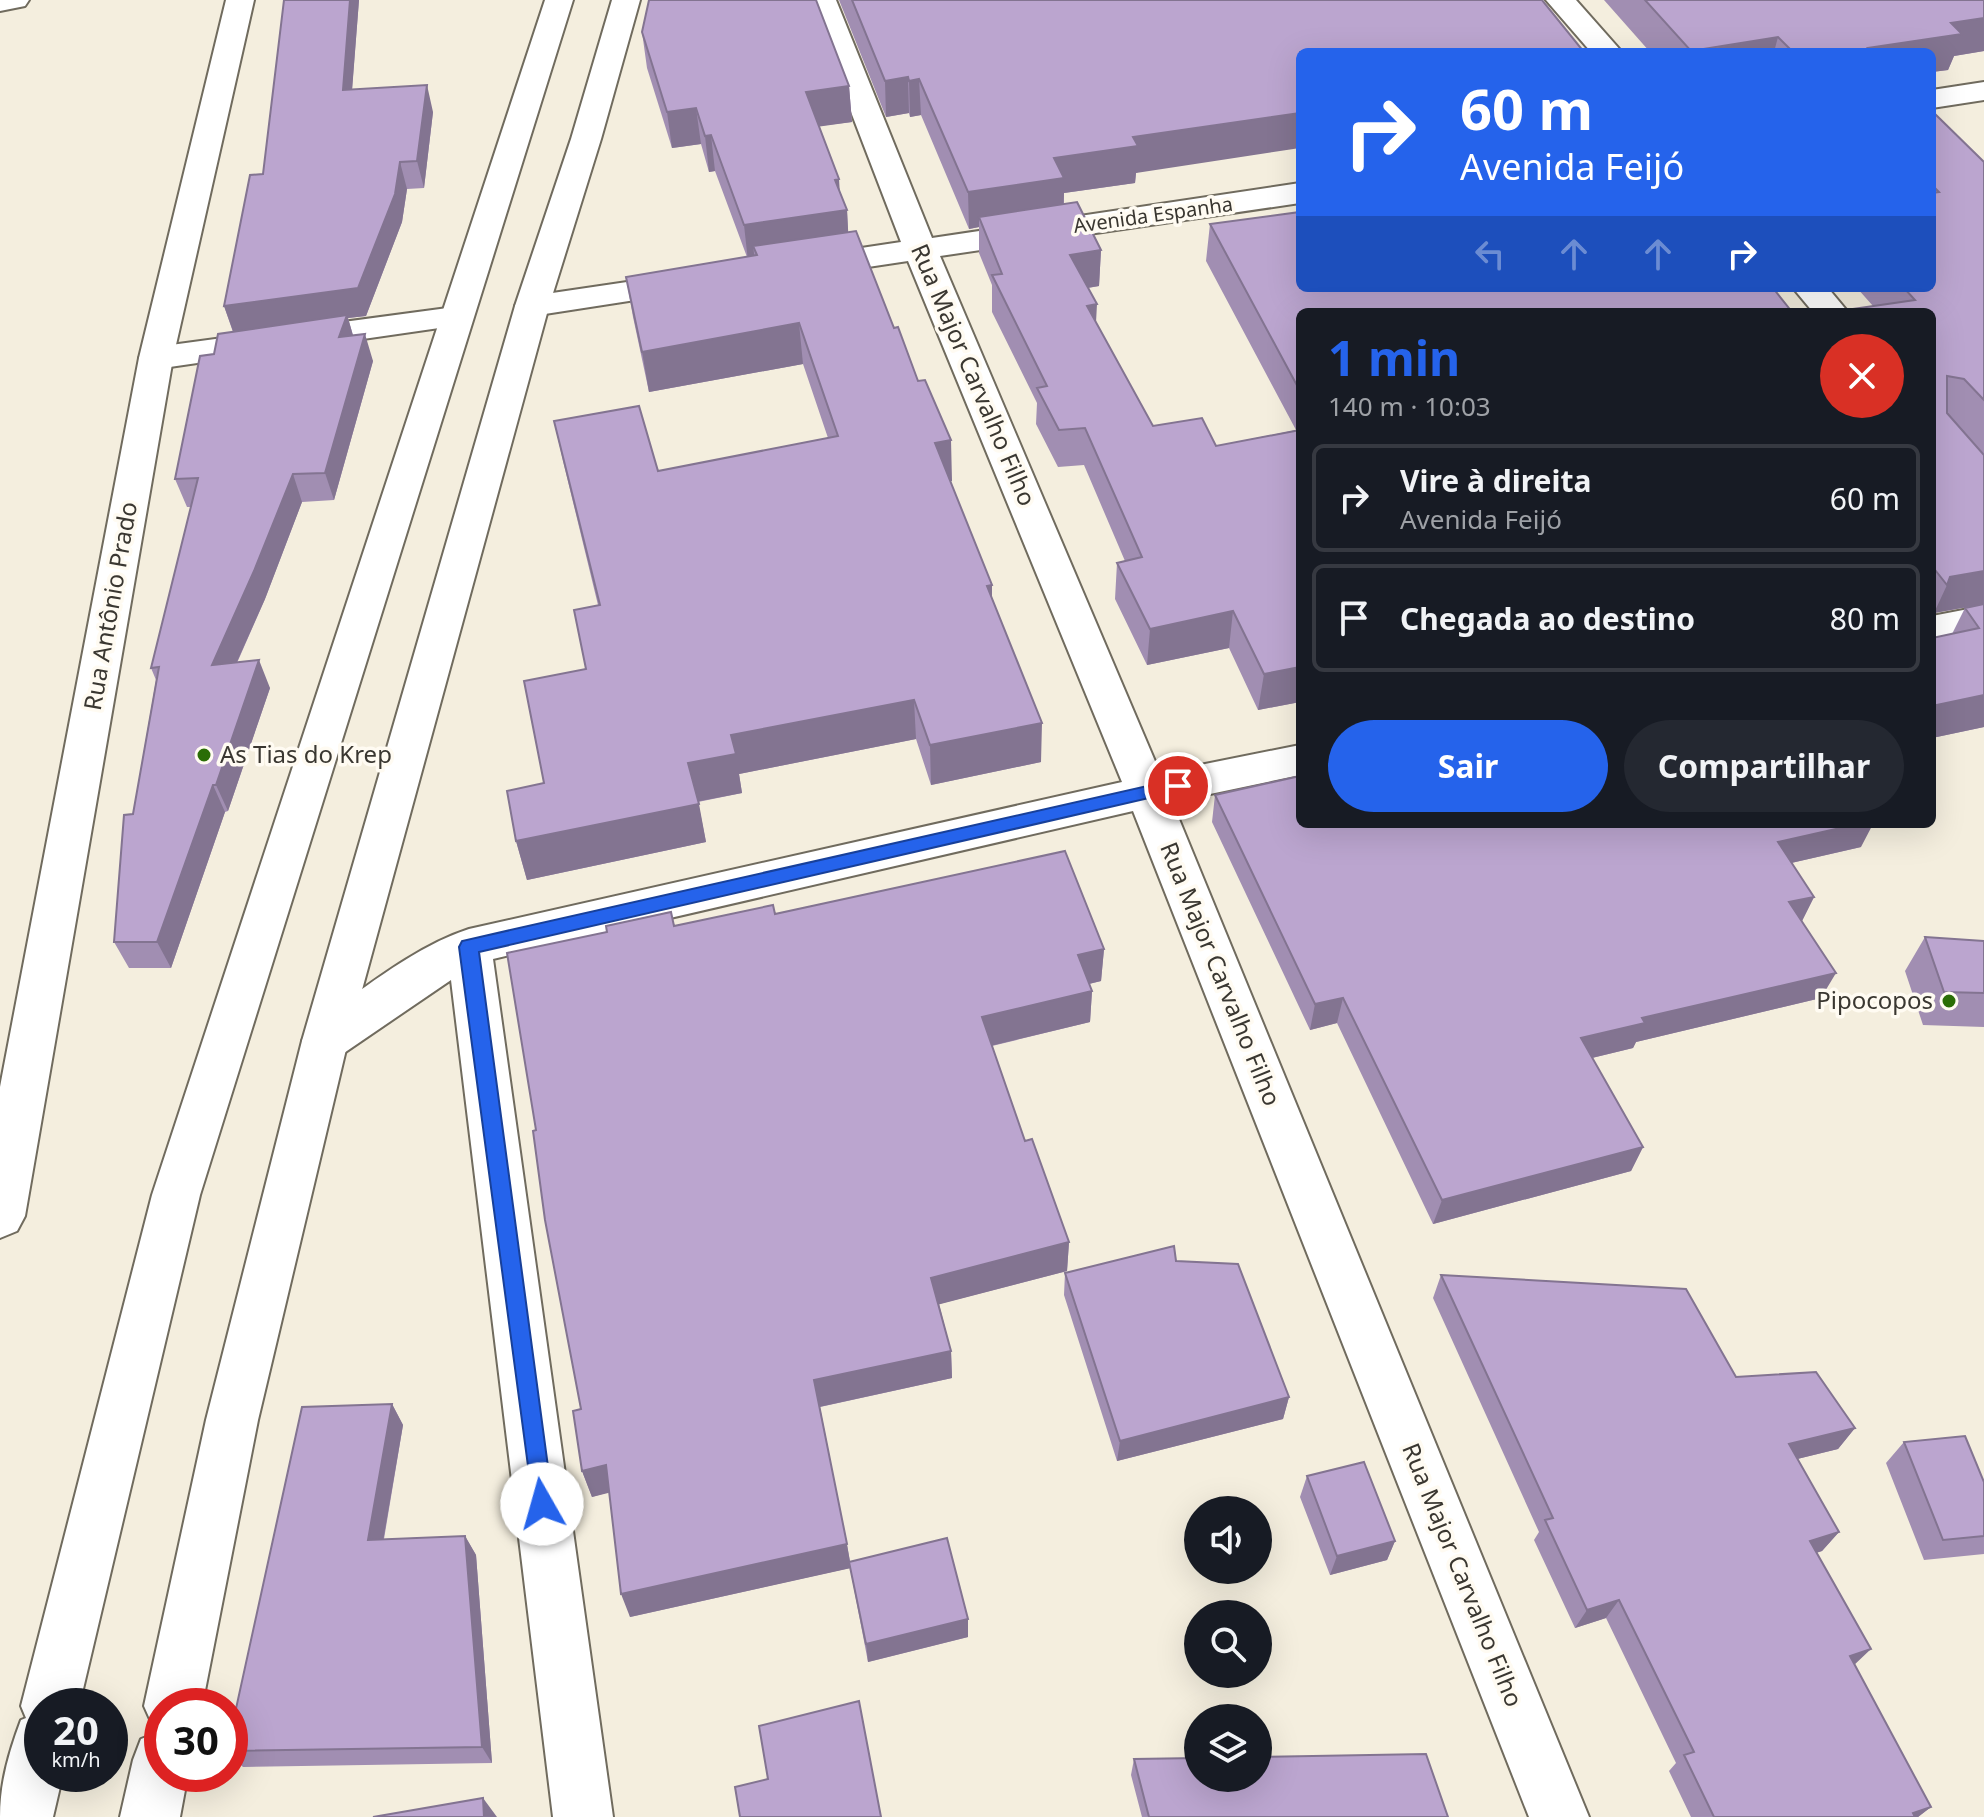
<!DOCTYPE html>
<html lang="pt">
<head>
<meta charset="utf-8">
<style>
	:root { --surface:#171b24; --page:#242831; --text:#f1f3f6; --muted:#9ea1a6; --line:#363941; --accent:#2563eb }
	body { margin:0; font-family:"Noto Sans",sans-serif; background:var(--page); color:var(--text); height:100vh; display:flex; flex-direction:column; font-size:30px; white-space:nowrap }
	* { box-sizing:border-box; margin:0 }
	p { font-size:26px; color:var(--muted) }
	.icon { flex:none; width:44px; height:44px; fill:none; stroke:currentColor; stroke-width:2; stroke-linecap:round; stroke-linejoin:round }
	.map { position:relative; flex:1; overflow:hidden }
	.side { position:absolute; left:1296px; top:308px; width:640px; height:520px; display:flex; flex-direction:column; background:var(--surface); border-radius:12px; box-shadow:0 8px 32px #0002 }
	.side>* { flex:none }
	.banner { position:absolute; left:1296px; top:48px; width:640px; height:244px; border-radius:12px; box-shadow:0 8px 32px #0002; background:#2563eb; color:#fff; overflow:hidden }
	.buttons { position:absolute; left:1184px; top:1496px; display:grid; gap:16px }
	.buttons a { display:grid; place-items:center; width:88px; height:88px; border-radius:50%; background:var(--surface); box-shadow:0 8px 32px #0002; font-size:40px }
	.speed { position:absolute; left:24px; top:1688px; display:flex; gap:16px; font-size:40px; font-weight:700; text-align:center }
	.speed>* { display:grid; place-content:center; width:104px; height:104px; border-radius:50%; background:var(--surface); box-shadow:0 8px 32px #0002; line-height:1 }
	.speed small { font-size:20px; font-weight:400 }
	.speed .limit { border:12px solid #d22; background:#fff; color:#111 }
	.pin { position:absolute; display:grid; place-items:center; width:68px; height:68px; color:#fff; margin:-34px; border:4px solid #fff; border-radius:50%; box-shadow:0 2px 8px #0007 }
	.me { position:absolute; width:88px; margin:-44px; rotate:353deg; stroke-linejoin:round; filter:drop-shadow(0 0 6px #0008) }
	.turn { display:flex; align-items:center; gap:28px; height:168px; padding:0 32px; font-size:36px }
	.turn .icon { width:104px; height:104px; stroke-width:2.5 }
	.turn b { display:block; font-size:56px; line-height:68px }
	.lanes { display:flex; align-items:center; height:76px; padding:0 32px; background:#0003; justify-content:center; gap:40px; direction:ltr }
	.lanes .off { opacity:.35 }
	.round { display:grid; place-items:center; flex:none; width:84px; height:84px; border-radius:42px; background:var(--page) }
	.headline { display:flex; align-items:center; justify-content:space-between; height:136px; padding:0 32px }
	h1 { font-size:48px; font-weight:700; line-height:60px; color:var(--accent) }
	.cta { display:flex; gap:16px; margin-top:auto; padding:16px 32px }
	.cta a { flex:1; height:92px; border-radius:48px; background:var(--accent); color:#fff; font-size:32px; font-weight:700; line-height:92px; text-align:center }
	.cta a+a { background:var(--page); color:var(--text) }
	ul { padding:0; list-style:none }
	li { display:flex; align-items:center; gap:24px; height:108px; margin:0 16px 12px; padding:0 16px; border:4px solid var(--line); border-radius:12px }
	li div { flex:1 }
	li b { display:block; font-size:30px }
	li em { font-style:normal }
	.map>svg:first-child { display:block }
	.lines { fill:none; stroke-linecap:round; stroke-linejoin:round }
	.street-casing { stroke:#706b5e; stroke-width:4 }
	.secondary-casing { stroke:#706b5e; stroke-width:4 }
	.primary-casing { stroke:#706b5e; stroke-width:4 }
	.street { fill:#fff; fill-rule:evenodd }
	.secondary { fill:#fff; fill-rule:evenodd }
	.primary { fill:#fff; fill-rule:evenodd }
	.wall { fill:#a18eb2 }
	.shaded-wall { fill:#837491 }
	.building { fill:#bba5cf; stroke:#837491; stroke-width:2 }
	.route { fill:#2563eb; stroke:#184099; stroke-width:2 }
	.poi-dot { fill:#2a6d06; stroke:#fffbf2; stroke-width:3 }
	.labels { text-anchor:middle; stroke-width:7; stroke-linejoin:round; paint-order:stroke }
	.far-street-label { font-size:20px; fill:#3a3731; stroke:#fffbf2 }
	.street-label { font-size:24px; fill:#3a3731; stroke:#fffbf2 }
	.poi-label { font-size:24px; fill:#3a3731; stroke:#fffbf2; text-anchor:start }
</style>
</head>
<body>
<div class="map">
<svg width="1984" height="1817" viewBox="0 0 1984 1817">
	<rect width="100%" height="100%" fill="#f4eede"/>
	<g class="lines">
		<g class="street-casing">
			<path id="street" d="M0,0H29L25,6L0,11Z
				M808,0H836L932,238L1300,183V203L940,256L1160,773L1300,745V775L1172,802L1589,1817H1529L1133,811L493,959L613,1817H553L451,980L341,1055L325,1060L309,1055L302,1041L309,1027C359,993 411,948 469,929L1122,782L908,261L808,276L796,273L791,266L796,259L808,256L901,242Z
				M1546,0H1576L1622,52H1591Z
				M1984,82V100L1932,108V90Z
				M688,273L700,276L705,283L700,290L532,316L520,313L515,306L520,299L532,296Z
				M1793,288H1828L1848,312H1813Z
				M455,307L467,310L472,317L467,324L156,369L144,366L139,358L144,350L156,347Z
				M1984,606V634L1932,644V616Z"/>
		</g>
		<g class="secondary-casing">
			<path id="secondary" d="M226,0H254L173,358L25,1216L17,1231L0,1238V1087L139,358Z"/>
		</g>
		<g class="primary-casing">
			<path id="primary" d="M545,0H573L200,1195L79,1706H42V1774H63L53,1817H0C0,1783 9,1752 21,1720L26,1718L21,1706L152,1195Z
				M612,0H640L601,139L549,306L348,1041L258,1420L202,1706H162V1730L153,1726L144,1706L206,1420L302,1041L515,306L571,139Z
				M162,1731V1774H188L180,1817H120L133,1760L141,1739Z"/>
		</g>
		<use href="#street" class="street"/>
		<use href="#secondary" class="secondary"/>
		<use href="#primary" class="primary"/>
	</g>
	<path class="wall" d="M284,0H359L352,89L433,112L424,188L407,189L402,222L366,316L348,318L353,335L373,361L334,500L302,502L265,599L237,663L270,688L228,811L225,812L171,968H129L114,942L133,814L156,680L151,668L191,507H187L175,479L214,354L233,332L224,306L263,174Z
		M839,0H1542L1136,173L1135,183L1064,193V204L1101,250L1099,286L1088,288L1096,322L1153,426L1216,446L1296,430L1206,261L1210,224L1300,312V702L1258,710L1229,648L1147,665L1115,599L1117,563L1125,561L1084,465L1058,467L1036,424L1037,403L992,312V285L979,253V227L969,229L921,115L910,117L909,113L886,117Z
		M1604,0H1984V51L1954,56L1948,70L1932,72V52H1650Z
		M642,32L849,86L852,122L819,126L840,193L847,210L848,232L952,481H950L992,599L1041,762L931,785L916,739L739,774L742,793L698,802L706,842L527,880L516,841L544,783L586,669L598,605L563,461L554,421L658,471L828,438L803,364L649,392L633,317L626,277L747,257L715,171L709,172L701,144L672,148L647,68Z
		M1932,111L1984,162V604L1934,613L1932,616V312L1873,306L1857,288H1932Z
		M1984,604V727L1932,738L1952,634L1965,608Z
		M1215,795L1300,824L1861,847L1791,863L1814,897L1802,921L1821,998L1636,1042L1633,1048L1592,1058L1643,1147L1631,1171L1433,1224L1337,1023L1310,1030L1212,822Z
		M775,914L1104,949L1101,981L1089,984L1092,991L1090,1022L992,1046L1025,1141L1069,1242L1067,1271L939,1304L951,1351L952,1378L820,1407L850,1561L968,1637L868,1662L850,1568L630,1617L609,1492L592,1497L582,1471L581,1409L536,1130L674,926Z
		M1925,937L1984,941V1027L1923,1025L1905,971Z
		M1176,1261L1289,1397L1283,1419L1117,1461L1064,1295L1065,1273Z
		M1441,1275L1736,1377L1855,1428L1838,1449L1797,1459L1839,1532L1822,1551L1816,1553L1855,1665L1931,1807L1918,1817H1691L1669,1771L1676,1763L1606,1618L1575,1628L1534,1540L1539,1532L1433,1298Z
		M392,1404L403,1425L384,1539L465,1536L476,1555L492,1763L243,1767L230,1755V1736Z
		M1904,1442L1984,1482V1554L1924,1560L1886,1463Z
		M1307,1476L1395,1541L1387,1560L1330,1575L1300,1497Z
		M1134,1759L1448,1817H1142L1131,1775Z"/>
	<path class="shaded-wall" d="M350,0H359L350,117L343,90Z
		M1984,18V51L1954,56L1948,70L1932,72V52H1866L1868,48L1951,23Z
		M1778,37L1774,52H1691Z
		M908,77L909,113L886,117L885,81Z
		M919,79L921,115L910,117L909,81Z
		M427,85L433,112L424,188L417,161Z
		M849,86L852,122L809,128L806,92Z
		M696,108L701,144L672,148L667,112Z
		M1300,113V148L1136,173L1135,183L1064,193L1063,215L979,217V227L969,229L968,192L1054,158L1133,137Z
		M711,135L715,171L709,172L705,136Z
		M400,162L407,189L402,222L366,316L348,318L355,343L234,334L224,306Z
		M839,179L841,211L847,210L849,247L753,246L755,260L748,261L744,225L835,180Z
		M1101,250L1099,286L1068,291L1070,255Z
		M1097,304L1095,341L1087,306Z
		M799,323L803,364L649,392L642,352Z
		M365,334L373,361L334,500L325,473Z
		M951,440L952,481L937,484L935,443Z
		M293,474L302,502L265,599L223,693L212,665Z
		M1984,571V604L1934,613L1947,585L1950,577Z
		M992,585V625L987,586Z
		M1233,611L1229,648L1147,665L1150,629Z
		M259,660L270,688L228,811L216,785Z
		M1300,667V702L1258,710L1264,674Z
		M1984,695V727L1932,738V706Z
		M914,700L916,739L739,774L742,793L695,802L688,763L731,735Z
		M1042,723L1041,762L931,785L930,745Z
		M213,785L225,812L171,968L157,942Z
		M699,804L706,842L527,880L516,841Z
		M1858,824H1873L1861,847L1765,869L1778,842Z
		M1814,897L1801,923L1789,902Z
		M1104,949L1101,981L1076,987L1078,955Z
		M1836,973L1821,998L1636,1042L1633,1048L1571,1063L1581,1038L1642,1018Z
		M1092,991L1090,1022L982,1048V1017Z
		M1343,998L1337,1023L1310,1030L1315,1004Z
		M1643,1147L1631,1171L1433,1224L1442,1200Z
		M1069,1242L1067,1271L933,1306L931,1278Z
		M951,1351L952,1378L819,1407L814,1380Z
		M1289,1397L1283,1419L1117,1461L1120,1441Z
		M392,1404L403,1425L380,1559L368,1540Z
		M1855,1428L1838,1449L1773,1465L1789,1444Z
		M606,1465L616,1491L592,1497L582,1471Z
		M1839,1532L1822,1551L1793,1560L1810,1541Z
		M465,1536L476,1555L492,1763L482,1747Z
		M1395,1541L1387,1560L1330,1575L1337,1556Z
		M847,1544L851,1568L630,1617L621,1594Z
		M1619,1600L1606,1618L1575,1628L1587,1610Z
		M968,1619V1637L868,1662L866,1644Z
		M1871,1649L1852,1667L1850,1656Z
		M483,1798L497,1817H484Z
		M1931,1807L1918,1817H1908L1913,1813Z"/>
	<path class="building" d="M284,0H350L343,90L427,85L417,161L400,162L395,194L358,288L224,306L250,175L263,174Z
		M649,0H816L849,86L806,92L839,179L835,180L847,210L744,225L711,135L705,136L696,108L667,112L642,32Z
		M852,0H1542L1584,52H1300V113L1133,137L1138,146L1054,158L1064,178L968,192L919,79L909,81L908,77L885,81Z
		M1645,0H1984V18L1951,23L1962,34L1868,48L1872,52H1793L1778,37L1691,51Z
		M1932,111L1984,162V400L1964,379L1947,376V413L1984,455V571L1950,577L1947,585L1932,566V312H1832L1915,300L1904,288H1932V193L1939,192L1932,185Z
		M1077,202L1101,250L1070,255L1097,304L1087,306L1153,426L1202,418L1216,446L1300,430V667L1264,674L1233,611L1150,629L1117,563L1142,557L1085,428L1059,430L1037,388L1047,386L992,275L1002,274L979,217Z
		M1300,212V288H1773L1792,312H1300V391L1210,224Z
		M856,231L894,328L898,327L918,381L925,380L951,440L935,443L992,585L987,586L1042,723L930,745L914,700L731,735L736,754L688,763L699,804L516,841L507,791L544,783L524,681L586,669L574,610L600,605L554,421L639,406L658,471L838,436L799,323L642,352L626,277L757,255L753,246Z
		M347,315L339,337L365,334L325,473L293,474L254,571L212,665L259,660L216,785H213L157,942H114L124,815L133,814L159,667L151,668L198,478L175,479L200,356L214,354L218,334Z
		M1984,604V695L1932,706V638L1979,628L1965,608Z
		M1300,776V824H1858L1778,842L1814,897L1789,902L1836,973L1642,1018L1645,1023L1581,1038L1643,1147L1442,1200L1343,998L1315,1004L1215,795Z
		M1065,851L1104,949L1078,955L1092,991L982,1017L1025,1141L1032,1139L1069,1242L931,1278L951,1351L814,1380L847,1544L621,1594L606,1465L582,1471L573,1411L581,1409L545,1220L533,1131L536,1130L507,953L607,932L606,926L671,912L674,926L773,905L775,914Z
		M1925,937L1984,941V993L1944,992Z
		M1174,1246L1176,1261L1238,1264L1289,1397L1120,1441L1065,1273Z
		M1441,1275L1686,1289L1736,1377L1816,1372L1855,1428L1789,1444L1839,1532L1810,1541L1871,1649L1850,1656L1931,1807L1913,1813L1915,1817H1714L1684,1755L1694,1752L1619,1600L1587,1610L1545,1520L1553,1518Z
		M392,1404L368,1540L465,1536L482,1747L230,1751V1736L302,1407Z
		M1965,1436L1984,1482V1536L1943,1540L1904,1442Z
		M1364,1462L1395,1541L1337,1556L1307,1476Z
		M947,1538L968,1619L866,1644L849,1562Z
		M859,1701L881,1817H740L735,1787L768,1779L759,1726Z
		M1426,1754L1448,1817H1149L1134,1759L1198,1758V1778H1258V1757Z
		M483,1798L484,1817H373Z"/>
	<path class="route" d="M1178,779L1186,786L1184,790L479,952L553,1504L550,1511L542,1514L534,1511L459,947L462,941Z"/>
	<g class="poi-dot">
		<circle cx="204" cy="755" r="8"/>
		<circle cx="1949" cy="1001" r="8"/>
	</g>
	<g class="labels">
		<g class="far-street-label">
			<text transform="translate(1153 215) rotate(-8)" y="7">Avenida Espanha</text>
		</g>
		<g class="street-label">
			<text transform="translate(973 375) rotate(67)" y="8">Rua Major Carvalho Filho</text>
			<text transform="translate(111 606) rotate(-80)" y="8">Rua Antônio Prado</text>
			<text transform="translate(1220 974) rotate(68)" y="8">Rua Major Carvalho Filho</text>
			<text transform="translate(1462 1575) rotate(68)" y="8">Rua Major Carvalho Filho</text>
		</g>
		<g class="poi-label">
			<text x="220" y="763">As Tias do Krep</text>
			<text x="1933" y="1009" text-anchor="end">Pipocopos</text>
		</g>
	</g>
</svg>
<div class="buttons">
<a><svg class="icon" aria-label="sound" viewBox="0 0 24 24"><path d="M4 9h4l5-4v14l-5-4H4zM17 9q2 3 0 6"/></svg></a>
<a><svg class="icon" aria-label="search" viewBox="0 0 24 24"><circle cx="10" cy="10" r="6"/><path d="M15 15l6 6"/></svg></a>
<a><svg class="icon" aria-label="layers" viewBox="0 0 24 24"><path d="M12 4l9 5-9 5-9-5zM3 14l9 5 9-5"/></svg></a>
</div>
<div class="speed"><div>20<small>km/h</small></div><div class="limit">30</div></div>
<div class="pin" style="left:1178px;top:786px;background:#d93025"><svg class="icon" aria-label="arrive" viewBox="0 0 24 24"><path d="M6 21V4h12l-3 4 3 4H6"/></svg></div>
<svg class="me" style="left:542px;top:1504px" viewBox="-20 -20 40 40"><circle r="19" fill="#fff"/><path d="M0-13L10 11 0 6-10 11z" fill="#2563eb"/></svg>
<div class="banner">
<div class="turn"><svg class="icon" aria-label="right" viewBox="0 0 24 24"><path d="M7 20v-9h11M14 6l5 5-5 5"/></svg><div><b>60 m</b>Avenida Feijó</div></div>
<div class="lanes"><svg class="icon off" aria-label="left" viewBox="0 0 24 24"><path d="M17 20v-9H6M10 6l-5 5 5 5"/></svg><svg class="icon off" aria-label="ahead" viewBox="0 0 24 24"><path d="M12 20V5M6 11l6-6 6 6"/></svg><svg class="icon off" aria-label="ahead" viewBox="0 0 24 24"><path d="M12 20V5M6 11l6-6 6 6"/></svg><svg class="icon" aria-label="right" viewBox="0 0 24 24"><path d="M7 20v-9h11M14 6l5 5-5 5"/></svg></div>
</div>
<section class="side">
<div class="headline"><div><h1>1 min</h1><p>140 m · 10:03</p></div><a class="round" style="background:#d93025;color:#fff"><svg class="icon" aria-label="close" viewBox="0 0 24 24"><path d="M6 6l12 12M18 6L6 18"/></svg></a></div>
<ul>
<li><svg class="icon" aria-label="right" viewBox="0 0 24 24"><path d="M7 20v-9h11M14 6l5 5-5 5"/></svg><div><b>Vire à direita</b><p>Avenida Feijó</p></div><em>60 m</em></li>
<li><svg class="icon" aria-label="arrive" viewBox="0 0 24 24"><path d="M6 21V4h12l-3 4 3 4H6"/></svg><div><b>Chegada ao destino</b></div><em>80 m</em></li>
</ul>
<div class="cta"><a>Sair</a><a>Compartilhar</a></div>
</section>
</div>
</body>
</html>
